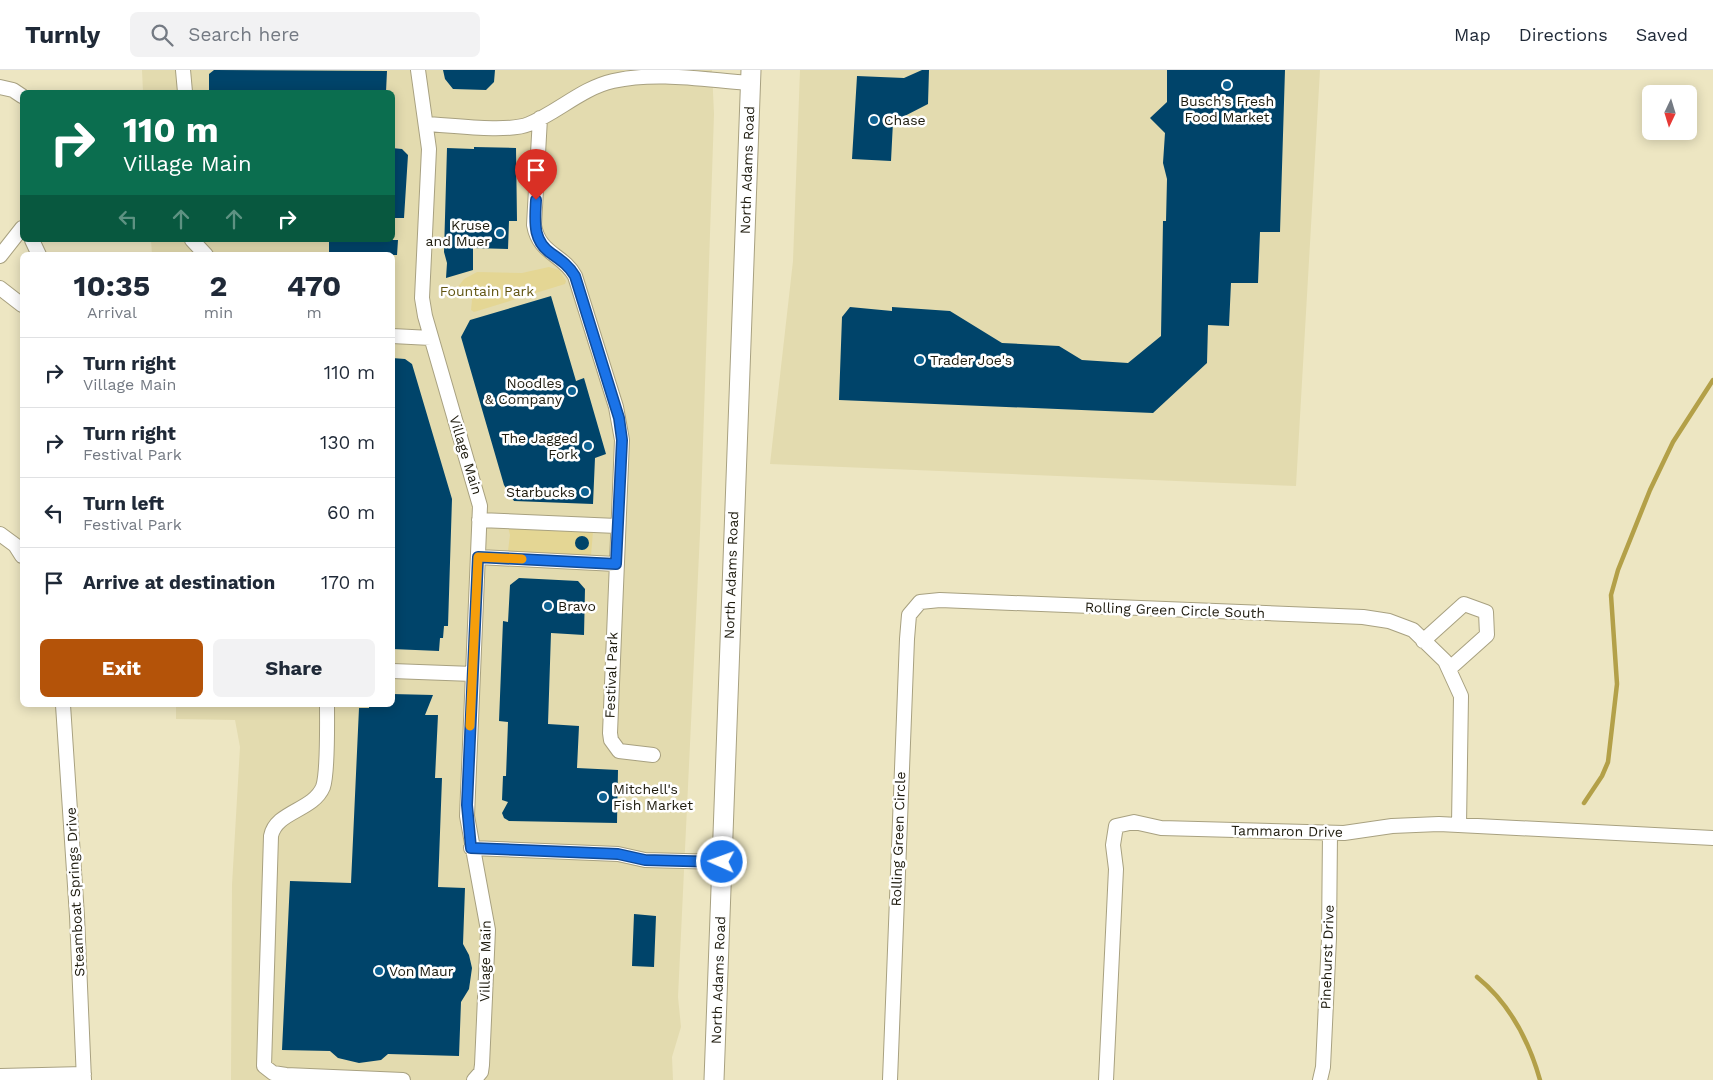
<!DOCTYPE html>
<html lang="en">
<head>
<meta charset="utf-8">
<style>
	:root { --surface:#fff; --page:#f2f2f3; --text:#1f2937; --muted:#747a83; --line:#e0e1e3; --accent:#b45309 }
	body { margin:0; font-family:"Work Sans",sans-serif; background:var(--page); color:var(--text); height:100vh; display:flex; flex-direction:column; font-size:19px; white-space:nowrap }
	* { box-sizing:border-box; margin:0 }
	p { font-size:16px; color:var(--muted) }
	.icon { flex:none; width:28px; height:28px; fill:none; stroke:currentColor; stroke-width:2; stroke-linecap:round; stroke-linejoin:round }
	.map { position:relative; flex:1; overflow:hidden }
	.side { position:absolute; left:20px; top:182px; width:375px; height:455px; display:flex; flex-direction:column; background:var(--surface); border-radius:8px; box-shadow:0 2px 12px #0003 }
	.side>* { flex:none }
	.guide { position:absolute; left:20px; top:20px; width:375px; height:152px; border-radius:8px; box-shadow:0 2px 12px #0003; background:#0b6e4f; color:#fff; overflow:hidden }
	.needle { width:32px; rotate:184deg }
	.buttons { position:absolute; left:1642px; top:15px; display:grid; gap:10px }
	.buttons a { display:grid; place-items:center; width:55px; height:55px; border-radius:8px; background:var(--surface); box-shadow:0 2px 12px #0003; font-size:25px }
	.pin { position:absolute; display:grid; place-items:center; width:42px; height:42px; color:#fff; margin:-51px -21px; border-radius:50% 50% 50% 0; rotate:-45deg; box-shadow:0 0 5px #0007 }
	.pin .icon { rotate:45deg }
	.me { position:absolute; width:55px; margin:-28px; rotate:272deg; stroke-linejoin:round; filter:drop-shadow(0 0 4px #0008) }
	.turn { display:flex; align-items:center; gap:18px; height:105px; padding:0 20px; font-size:22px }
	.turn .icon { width:65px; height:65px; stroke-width:2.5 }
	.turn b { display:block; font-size:35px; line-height:42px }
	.lanes { display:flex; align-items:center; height:48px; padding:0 20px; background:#0003; justify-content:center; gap:25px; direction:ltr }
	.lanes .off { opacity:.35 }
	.eta { display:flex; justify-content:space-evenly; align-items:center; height:85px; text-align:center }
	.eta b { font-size:30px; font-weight:700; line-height:35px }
	.action { display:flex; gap:10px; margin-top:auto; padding:10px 20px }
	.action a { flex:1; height:58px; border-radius:8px; background:var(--accent); color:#fff; font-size:20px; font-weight:700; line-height:58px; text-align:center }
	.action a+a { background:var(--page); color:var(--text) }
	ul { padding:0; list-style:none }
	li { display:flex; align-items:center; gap:15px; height:70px; padding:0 20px; border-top:1px solid var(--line) }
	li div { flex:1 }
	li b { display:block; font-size:19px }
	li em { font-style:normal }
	header { display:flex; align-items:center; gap:30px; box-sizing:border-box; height:70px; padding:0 25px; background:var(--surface); border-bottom:1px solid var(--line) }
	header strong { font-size:24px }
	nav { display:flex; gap:28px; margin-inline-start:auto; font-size:18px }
	.search { width:350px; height:45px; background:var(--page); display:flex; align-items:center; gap:12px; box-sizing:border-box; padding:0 18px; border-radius:8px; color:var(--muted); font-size:19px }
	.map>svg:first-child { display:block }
	.built { fill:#e3dbaf }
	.green { fill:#e4d694 }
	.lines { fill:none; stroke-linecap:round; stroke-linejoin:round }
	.stream { stroke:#b3a048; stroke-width:4.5 }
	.building { fill:#00446a }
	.street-casing { stroke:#a8a180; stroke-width:16 }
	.secondary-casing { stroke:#a8a180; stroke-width:21 }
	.street { stroke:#fff; stroke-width:14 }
	.secondary { stroke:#fff; stroke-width:19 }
	.route-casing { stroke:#114b97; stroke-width:12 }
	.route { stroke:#1a73e8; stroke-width:9 }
	.slow { stroke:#f59e0b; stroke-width:9 }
	.poi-dot { fill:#0d6293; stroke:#fff; stroke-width:2 }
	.labels { text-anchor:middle; stroke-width:5; stroke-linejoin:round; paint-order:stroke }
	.poi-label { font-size:14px; fill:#1d1a0d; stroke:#fff; text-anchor:start }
	.street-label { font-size:14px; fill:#1d1a0d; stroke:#fff }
	.park-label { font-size:14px; fill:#615411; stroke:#fff }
</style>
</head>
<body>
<header>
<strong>Turnly</strong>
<div class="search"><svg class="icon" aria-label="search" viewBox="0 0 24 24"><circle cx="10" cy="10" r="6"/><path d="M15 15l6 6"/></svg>Search here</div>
<nav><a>Map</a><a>Directions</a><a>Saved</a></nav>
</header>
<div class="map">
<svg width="1713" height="1010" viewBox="0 0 1713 1010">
	<rect width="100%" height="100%" fill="#ede6c2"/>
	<path class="built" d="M142,0H712L714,44L700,463L678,927L681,957L672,987L673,1010H231L232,815L240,677L235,650L176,649V635H392V185H152L151,170H392V22H143Z
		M800,0H1320L1296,416L770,394L793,191Z"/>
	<path class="green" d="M549,197L559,200L566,211L565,214L474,242L471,240L472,230L468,222L457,218L464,209L477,202L522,203Z
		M508,457L593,461L591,486L508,481L510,465Z"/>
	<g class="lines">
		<path class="stream" d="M1584,733L1602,706L1608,692L1617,614L1611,525L1618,500L1650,420L1673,372L1713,310
			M1477,907C1509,933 1529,971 1540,1010"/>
	</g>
	<path class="building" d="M214,0L387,1L386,22H209V4Z
		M443,0H495L494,12L486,20L453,19L445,9Z
		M922,0H929L928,34L893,52L891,91L852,89L857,6L904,8Z
		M1167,0H1285L1280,162H1260L1258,213H1231L1229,256L1208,255L1207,293L1153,343L839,330L842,247L850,237L892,241V237L950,241L1002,273L1059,276L1082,290L1128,293L1161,266L1163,151H1166L1167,109L1163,93L1165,63L1150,48L1167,32Z
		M474,77L516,78L517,151H509L508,179L473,178V200L446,208L447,193L444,182L447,78L474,79Z
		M392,78L402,79L408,85L404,148H392Z
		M329,170H398L397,185H329Z
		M551,226L576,311L584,308L606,384L595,388L593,434L514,431L504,415L461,267L470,250Z
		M392,288L405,289L412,294L452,429L448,556H444L443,568H440L439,581L392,579Z
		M575 473a7 7 0 1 1 14 0a7 7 0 1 1-14 0Z
		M519,508L578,511L585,519L584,565L551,563L548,654L579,656L577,698L618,700L617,753L509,751L504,748L502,743L508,732L502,730L503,706H506L508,652L499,651L503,551L508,552L510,515Z
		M392,624L433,625L425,645H438L435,708H442L438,817L465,818L463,874L469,885L472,898L469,919L461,932L459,986L388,984L381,990L359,993L338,988L330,981L282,980L290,811L351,813L359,638H369V635H392Z
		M634,844L656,846L654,897L632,896Z"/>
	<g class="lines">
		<g class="street-casing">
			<path id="street" d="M183,0L185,22
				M418,0L429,79L422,228L425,246L480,436L467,746L488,860L482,995L481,1002L474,1010
				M0,17L13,20L22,26
				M540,48L534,155C539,184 563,184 575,206L616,337L622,370L610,663L611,670L619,681L653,685
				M426,54C450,55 508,63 529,54C558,42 582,18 613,11C657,1 706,10 750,13
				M32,170L39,185
				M192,170L206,185
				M0,186L22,158
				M0,218L22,235
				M392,266L431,268
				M479,450L617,456
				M0,464L15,475L22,486
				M478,487L616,494
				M1423,571L1464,534L1486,542L1487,565L1449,599
				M392,601L473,604
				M63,635L77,846L84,1010
				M327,635C327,653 328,703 323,717C313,741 276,741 271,766L264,996L273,1003L286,1005L403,1010
				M471,778L618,784L645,790L722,792
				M0,1006L84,1004
				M890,1010L907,569L909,545L920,532L940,530L1363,547L1389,551L1413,560L1445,591L1461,626L1459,755
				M1106,1010L1116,799L1113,775L1116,756L1134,752L1161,758L1344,763L1392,756L1439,754L1713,768
				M1320,1010L1323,997L1329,868L1330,763"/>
		</g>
		<g class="secondary-casing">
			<path id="secondary" d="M714,1010L751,0"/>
		</g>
		<use href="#street" class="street"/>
		<use href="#secondary" class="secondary"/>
	</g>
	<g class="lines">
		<g class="route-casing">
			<path id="route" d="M536,130C535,151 532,171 552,184C562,191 569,196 575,206L619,348L622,370L616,494L478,487L467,735L471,778L618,784L645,790L722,792"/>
		</g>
		<use href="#route" class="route"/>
		<path class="slow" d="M470,656L478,487L522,489"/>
	</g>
	<g class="poi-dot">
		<circle cx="1227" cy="15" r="5"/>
		<circle cx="874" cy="50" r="5"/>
		<circle cx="500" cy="163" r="5"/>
		<circle cx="920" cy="290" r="5"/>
		<circle cx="572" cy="321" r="5"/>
		<circle cx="588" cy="376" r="5"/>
		<circle cx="585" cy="422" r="5"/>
		<circle cx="548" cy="536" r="5"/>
		<circle cx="603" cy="727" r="5"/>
		<circle cx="379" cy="901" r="5"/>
	</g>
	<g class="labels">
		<g class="poi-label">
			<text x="1227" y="36" text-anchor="middle">Busch's Fresh<tspan x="1227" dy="16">Food Market</tspan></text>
			<text x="884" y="55">Chase</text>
			<text x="490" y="160" text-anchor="end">Kruse<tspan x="490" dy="16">and Muer</tspan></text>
			<text x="930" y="295">Trader Joe's</text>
			<text x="562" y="318" text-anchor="end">Noodles<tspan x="562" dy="16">&amp; Company</tspan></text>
			<text x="578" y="373" text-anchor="end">The Jagged<tspan x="578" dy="16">Fork</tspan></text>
			<text x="575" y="427" text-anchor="end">Starbucks</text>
			<text x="558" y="541">Bravo</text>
			<text x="613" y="724">Mitchell's<tspan x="613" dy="16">Fish Market</tspan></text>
			<text x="389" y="906">Von Maur</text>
		</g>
		<g class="street-label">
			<text transform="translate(747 100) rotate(-88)" y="5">North Adams Road</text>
			<text transform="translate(466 385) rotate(73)" y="5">Village Main</text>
			<text transform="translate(731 505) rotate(-88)" y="5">North Adams Road</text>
			<text transform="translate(1175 540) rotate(2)" y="5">Rolling Green Circle South</text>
			<text transform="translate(611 605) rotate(-88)" y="5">Festival Park</text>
			<text transform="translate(1287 761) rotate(1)" y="5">Tammaron Drive</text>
			<text transform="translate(898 769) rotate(-88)" y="5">Rolling Green Circle</text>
			<text transform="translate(75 822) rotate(-93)" y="5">Steamboat Springs Drive</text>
			<text transform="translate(1327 887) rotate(-88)" y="5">Pinehurst Drive</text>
			<text transform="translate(485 891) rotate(-89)" y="5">Village Main</text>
			<text transform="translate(718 910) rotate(-88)" y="5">North Adams Road</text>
		</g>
		<g class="park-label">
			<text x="487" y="226">Fountain Park</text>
		</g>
	</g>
</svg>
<div class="buttons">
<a><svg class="needle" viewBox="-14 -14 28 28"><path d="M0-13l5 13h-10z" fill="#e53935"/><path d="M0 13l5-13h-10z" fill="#747a83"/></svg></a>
</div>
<div class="pin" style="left:536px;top:130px;background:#d93025"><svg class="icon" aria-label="arrive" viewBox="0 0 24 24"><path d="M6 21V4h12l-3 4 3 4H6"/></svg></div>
<svg class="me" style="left:722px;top:792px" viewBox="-20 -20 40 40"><circle r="17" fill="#1a73e8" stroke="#fff" stroke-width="3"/><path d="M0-11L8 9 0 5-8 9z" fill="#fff"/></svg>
<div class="guide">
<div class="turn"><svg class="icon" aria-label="right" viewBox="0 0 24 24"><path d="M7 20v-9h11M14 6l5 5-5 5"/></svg><div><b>110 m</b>Village Main</div></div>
<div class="lanes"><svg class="icon off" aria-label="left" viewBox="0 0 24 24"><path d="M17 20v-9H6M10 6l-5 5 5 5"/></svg><svg class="icon off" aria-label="ahead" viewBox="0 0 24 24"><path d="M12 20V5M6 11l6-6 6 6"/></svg><svg class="icon off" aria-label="ahead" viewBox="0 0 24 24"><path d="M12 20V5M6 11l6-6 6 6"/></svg><svg class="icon" aria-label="right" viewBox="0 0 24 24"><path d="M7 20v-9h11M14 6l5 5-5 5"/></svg></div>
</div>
<section class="side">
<div class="eta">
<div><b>10:35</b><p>Arrival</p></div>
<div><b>2</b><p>min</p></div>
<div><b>470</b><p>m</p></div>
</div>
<ul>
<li><svg class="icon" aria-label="right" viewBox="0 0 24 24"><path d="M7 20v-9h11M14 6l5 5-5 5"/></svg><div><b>Turn right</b><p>Village Main</p></div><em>110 m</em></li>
<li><svg class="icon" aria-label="right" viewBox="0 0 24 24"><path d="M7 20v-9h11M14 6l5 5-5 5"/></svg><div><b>Turn right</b><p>Festival Park</p></div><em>130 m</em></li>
<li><svg class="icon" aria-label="left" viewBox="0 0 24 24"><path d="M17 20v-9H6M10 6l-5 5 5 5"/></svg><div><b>Turn left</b><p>Festival Park</p></div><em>60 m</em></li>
<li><svg class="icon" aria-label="arrive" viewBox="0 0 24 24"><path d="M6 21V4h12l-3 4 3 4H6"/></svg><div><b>Arrive at destination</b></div><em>170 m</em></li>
</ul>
<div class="action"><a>Exit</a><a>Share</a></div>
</section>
</div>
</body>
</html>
